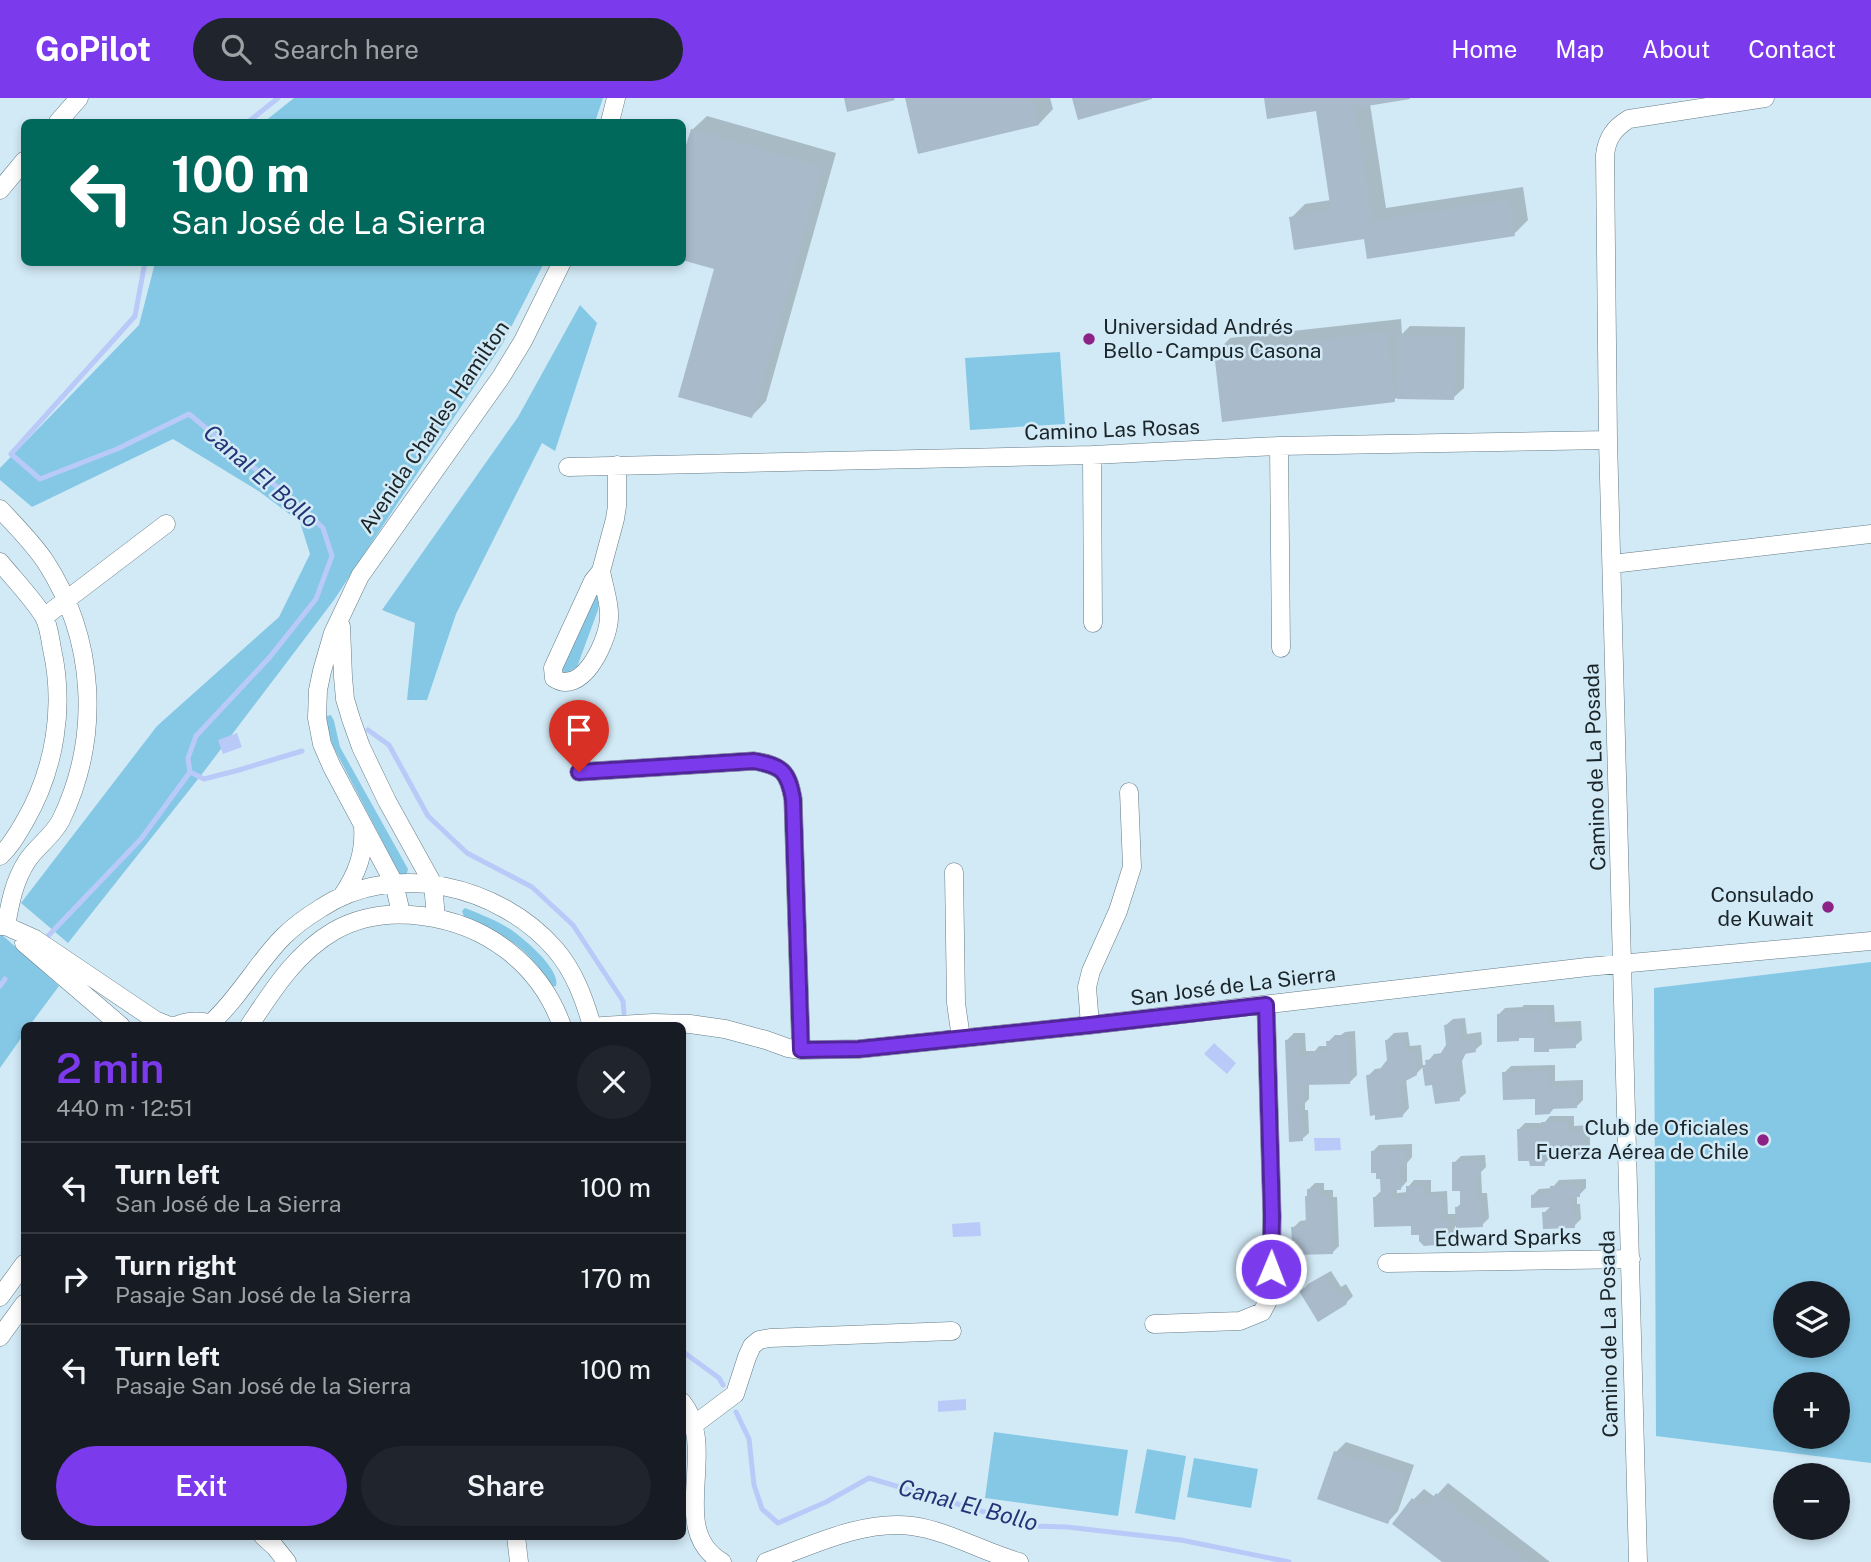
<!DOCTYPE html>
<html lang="en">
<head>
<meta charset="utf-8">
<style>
	:root { --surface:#171b24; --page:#20242c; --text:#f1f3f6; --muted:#9ea1a6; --line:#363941; --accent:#7c3aed }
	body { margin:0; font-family:"Public Sans",sans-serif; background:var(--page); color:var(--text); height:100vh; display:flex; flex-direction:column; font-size:26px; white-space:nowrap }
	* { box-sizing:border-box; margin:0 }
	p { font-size:23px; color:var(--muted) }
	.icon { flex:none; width:38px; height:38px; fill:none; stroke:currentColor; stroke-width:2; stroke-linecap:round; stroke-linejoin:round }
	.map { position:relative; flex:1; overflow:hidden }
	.drawer { position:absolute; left:21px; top:924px; width:665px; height:518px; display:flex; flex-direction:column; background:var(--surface); border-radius:10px; box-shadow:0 4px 10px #0003 }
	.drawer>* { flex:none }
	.hud { position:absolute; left:21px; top:21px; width:665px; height:147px; border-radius:10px; box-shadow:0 4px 10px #0003; background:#00695c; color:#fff; overflow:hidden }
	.controls { position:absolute; left:1773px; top:1183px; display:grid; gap:14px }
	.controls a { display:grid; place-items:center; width:77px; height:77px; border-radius:50%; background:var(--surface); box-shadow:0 4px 10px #0003; font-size:35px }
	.pin { position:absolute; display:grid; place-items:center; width:60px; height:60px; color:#fff; margin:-72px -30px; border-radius:50% 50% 50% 0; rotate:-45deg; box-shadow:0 0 7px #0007 }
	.pin .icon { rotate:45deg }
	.me { position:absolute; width:77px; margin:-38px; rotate:1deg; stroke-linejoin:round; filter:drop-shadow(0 0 5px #0008) }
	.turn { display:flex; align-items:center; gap:24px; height:147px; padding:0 35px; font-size:32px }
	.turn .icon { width:91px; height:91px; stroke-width:2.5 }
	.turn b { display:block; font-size:49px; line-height:60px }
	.round { display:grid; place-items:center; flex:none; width:74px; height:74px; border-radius:37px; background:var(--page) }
	.head { display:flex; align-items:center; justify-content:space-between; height:119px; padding:0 35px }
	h1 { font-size:42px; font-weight:600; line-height:52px; color:var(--accent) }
	.cta { display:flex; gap:14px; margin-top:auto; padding:14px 35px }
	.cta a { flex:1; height:80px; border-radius:42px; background:var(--accent); color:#fff; font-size:28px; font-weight:600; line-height:80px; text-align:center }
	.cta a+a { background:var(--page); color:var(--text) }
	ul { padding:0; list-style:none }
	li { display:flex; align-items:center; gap:21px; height:91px; padding:0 35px; border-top:2px solid var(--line) }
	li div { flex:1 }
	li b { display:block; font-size:26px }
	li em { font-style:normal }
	header { display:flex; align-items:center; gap:42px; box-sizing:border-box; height:98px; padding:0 35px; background:var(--accent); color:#fff }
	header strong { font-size:33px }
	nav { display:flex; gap:38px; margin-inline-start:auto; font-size:24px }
	.search { width:490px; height:63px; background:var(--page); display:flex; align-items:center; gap:18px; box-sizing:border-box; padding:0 24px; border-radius:38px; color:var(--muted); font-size:26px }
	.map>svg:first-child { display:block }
	.green { fill:#85c8e6; fill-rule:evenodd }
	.water { fill:#b9caf9 }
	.shadow { fill:#0003 }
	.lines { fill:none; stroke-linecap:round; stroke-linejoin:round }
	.stream { stroke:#b9caf9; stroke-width:5 }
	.building { fill:#a9baca }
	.minor-casing { stroke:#657b85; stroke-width:19 }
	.minor { stroke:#fff; stroke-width:18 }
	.route-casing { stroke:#51269a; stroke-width:18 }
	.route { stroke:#7c3aed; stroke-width:12 }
	.poi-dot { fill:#8d2286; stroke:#d2eaf6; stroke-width:2.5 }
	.labels { text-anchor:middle; stroke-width:5; stroke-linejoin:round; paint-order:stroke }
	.poi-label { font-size:21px; fill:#1b2428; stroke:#d2eaf6; text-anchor:end }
	.street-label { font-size:21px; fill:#1b2428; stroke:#d2eaf6 }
	.water-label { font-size:23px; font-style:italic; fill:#243477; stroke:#d2eaf6 }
</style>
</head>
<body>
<header>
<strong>GoPilot</strong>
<div class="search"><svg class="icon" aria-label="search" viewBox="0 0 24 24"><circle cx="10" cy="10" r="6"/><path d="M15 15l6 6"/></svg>Search here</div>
<nav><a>Home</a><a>Map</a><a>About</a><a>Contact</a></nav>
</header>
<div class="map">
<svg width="1871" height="1464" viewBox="0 0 1871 1464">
	<rect width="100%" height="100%" fill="#d2eaf6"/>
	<path class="green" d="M294,0H603L595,24H264Z
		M155,165H544L503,245L334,502L202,676L68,845L21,805L157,628L279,519L310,456L300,424L260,394L173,341L32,409L0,382V370L139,227Z
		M580,207L597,225L555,353L542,345L456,516L427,602H407L415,525L382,512L518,319Z
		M1060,254L1065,326L970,332L965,260Z
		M594,495L600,500L598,512L577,569L563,576L561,567Z
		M331,617L334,623L340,649L408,771L407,775L404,778L400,777L336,654C331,643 325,630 327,618Z
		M465,810C480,816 496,822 510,831C523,840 561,871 556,888L551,889C547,884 546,879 542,874C524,847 493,830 464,819L462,813Z
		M0,835L59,888L30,927L24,928V936L0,970Z
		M1871,864V1365L1656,1338L1654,890ZM1785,1195H1838V1248H1785ZM1785,1286H1838V1339H1785Z
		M994,1334L1128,1352L1118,1418L985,1400Z
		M1147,1351L1186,1358L1175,1422L1135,1415Z
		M1194,1360L1258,1371L1251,1410L1187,1399Z"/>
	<path class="water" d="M237,635L242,649L223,656L218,642Z
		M1214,945L1236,965L1227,976L1204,956Z
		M1314,1040H1340L1341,1052L1315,1053Z
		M980,1124L981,1138L953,1139L952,1126Z
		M966,1301V1312L938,1314V1303Z"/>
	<path class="shadow" d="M906,0H1050L1053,11L1039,26Z
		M1265,0H1409L1370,6L1386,110L1523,89L1528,122L1514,136L1365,139L1291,120L1305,106L1331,102L1317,11Z
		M707,18L836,55L766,303L752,318L716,170L692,32Z
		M1401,221L1402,236L1410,228L1465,229L1464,290L1453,300H1396L1394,302L1216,255L1230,240Z
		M1524,907H1554L1555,924L1581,923L1582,942L1575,948L1535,938H1522L1518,941L1499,916L1505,910L1522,909Z
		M1465,920L1467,936L1481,934L1482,946L1475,952L1467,953L1462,963L1466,995L1459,1001L1434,985L1424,968L1434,956L1443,955L1448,947L1446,927L1453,921Z
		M1355,933L1357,977L1350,984L1309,985V1001L1305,1005V1012H1308L1309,1035L1302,1041L1287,942L1294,935H1305L1306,953H1315L1319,948H1328V944L1335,937H1341L1345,934Z
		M1408,934L1410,948L1421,947L1423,969L1416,976L1406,981L1409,1010L1403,1017L1368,978L1375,971L1383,970L1389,962L1387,942L1394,935Z
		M1555,967V983L1583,982V1002L1576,1009H1555L1550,1015L1536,999L1504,975L1511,968Z
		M1550,1018H1574V1028L1590,1027V1049L1584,1056L1551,1057V1059L1544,1066L1518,1032L1525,1025H1544Z
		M1412,1046V1059L1407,1065V1083L1401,1090H1397V1095L1408,1094V1089L1414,1082H1431V1094L1447,1093L1448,1116H1458L1457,1109L1462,1105L1461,1091L1454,1065L1461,1058L1485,1057L1486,1069L1481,1074L1482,1095H1487L1489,1120L1482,1127L1455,1128V1138L1448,1145L1421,1135L1412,1126L1374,1100L1381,1093L1382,1079L1372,1054L1379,1047Z
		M1586,1081V1090L1579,1097H1577V1106H1580L1581,1121L1574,1128L1544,1115L1551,1108L1533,1097L1539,1091L1552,1090L1559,1082Z
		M1315,1085H1324V1092H1333V1099H1337L1339,1148L1333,1154L1293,1130L1300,1123L1307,1122L1308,1092Z
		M1331,1173L1341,1189L1346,1186L1353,1198L1346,1205L1302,1193L1308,1186Z
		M1346,1344L1414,1367L1398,1413L1388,1424L1336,1354Z
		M1448,1385L1550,1464H1445L1413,1402L1424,1391L1435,1399Z"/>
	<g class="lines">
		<path class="stream" d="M248,24L278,0
			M145,164L135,218L11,356L40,381L117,351L189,316L294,403L323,430L332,458L316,501L269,560L196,638L188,660L190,674L204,681L239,672L302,653
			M368,632L389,647L428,718L467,755L532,789L573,827L623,903L624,915
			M48,838L141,741L190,674
			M0,888L5,881
			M682,1253L719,1280L723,1287
			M736,1314L749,1341L754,1387L762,1411L778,1425L826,1404L869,1380L1032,1428L1067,1429L1181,1442L1289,1464"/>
	</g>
	<path class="building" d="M844,0H894L895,2L847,14Z
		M905,0H1033L1039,27L918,56Z
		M1072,0H1152V1L1078,22Z
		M1264,0H1410V1L1355,10L1372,123L1509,102L1515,138L1367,161L1364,141L1294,152L1289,119L1331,113L1316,13L1267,21Z
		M691,31L823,69L752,320L678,299L714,171L682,162V60Z
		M1387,234L1395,304L1222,324L1214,254Z
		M1397,238L1455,239L1454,302L1397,301Z
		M1548,912L1549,930L1575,929L1576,950L1549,951V954H1534V940H1519V943L1497,944V916L1516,915V913Z
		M1459,925L1460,942L1474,940L1476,954L1464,956L1456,971L1460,1003L1435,1006L1432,987L1425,988L1422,967H1426L1425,962L1437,961L1446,947L1444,927Z
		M1349,939L1350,986L1303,987V1010H1299V1018H1302L1303,1043L1289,1044L1285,942L1299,941L1300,959H1310V955L1327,954L1326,943H1336V940Z
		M1402,940L1404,954L1415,953L1417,977L1400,986L1403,1019L1375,1022V1017L1370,1018L1366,977L1376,976L1387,962L1385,942Z
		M1549,973V989L1577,988V1010L1550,1011V1016L1535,1017V1001L1503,1002L1502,974Z
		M1541,1024H1568V1034L1584,1033V1057L1544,1059L1545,1068H1530L1529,1063H1518L1517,1031H1541Z
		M1406,1052V1068H1400L1401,1092H1391V1101L1406,1100V1088H1424L1425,1099H1441L1442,1122H1448L1449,1146L1424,1148L1419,1143V1137H1411V1128L1374,1129L1373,1099H1381L1380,1081H1376V1075H1371V1053Z
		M1479,1063L1480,1078H1475L1476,1101H1481L1483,1129L1456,1130L1455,1109H1460V1093H1452V1064Z
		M1580,1087V1099H1570L1571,1112H1574L1575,1130L1543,1131L1542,1114H1553V1109L1531,1110V1097L1550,1096V1088Z
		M1307,1091H1318V1098H1327V1105L1331,1104L1333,1156L1296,1157L1295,1143H1292L1291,1129L1306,1128L1305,1098H1307Z
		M1324,1178L1334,1195L1339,1192L1347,1206L1318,1224L1299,1193Z
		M1334,1353L1405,1377L1388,1426L1317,1401Z
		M1436,1395L1527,1464H1442L1392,1426L1412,1400L1425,1410Z"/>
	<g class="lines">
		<g class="minor-casing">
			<path id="minor" d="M58,24L79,0
				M610,24L616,0
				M0,92L24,63
				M1279,348L1281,550
				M1092,357L1093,525
				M568,369L1092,357L1279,348L1608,342
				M0,411C16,428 32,444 45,463C96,541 101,639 61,722C53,738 37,748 27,763C14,783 10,805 6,828
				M0,464C12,479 35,503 44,519C49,528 50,541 52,551C65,609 55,671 25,723C18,735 11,748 0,758
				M1612,466L1871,436
				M601,473C604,490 612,511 608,528C604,549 581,598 554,580L553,570L593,483L601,473L615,421L617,408V367
				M44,519L166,426
				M341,528L343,579L345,601L351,621L361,649L387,703L433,786L436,820
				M579,674L754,663C782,668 788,673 793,701L801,952
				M954,774L956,905L961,940
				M342,798C357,776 365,755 363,728
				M401,815L394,785L332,669L322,646L317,620L318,592L322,573L333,535L360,478L501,279L523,243L562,164
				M0,828H6L35,841L155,922L170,928
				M24,845L121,928
				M211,925C239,900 257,865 283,839C294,828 308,818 321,810C394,762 499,787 555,851C574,873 584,900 592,928
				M1090,927L1087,889L1091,873L1118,813L1132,769L1129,694
				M175,928C189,922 203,922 217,928
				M249,928C273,892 296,855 334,833C362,817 391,814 422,818C486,826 540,866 562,928
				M602,928L653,925L690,926L725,931L766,942L788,950L801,952L859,951L1090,927L1587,869L1871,843
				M1387,1165L1631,1161
				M0,1199L24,1166
				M1154,1226L1240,1223L1262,1214L1271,1197L1272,1118L1266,907
				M0,1239L24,1206
				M682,1304C720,1351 666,1432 722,1464
				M695,1326L735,1296L747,1259L752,1248L759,1242L770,1240L952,1233
				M263,1438L275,1449L287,1464
				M516,1438L519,1464
				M766,1464C810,1448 865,1421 912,1428C949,1433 983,1454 1019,1464
				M1638,1464L1608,342L1605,57C1607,40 1614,30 1629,21L1765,0"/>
		</g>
		<use href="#minor" class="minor"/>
	</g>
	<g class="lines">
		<g class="route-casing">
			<path id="route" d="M579,674L754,663C782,668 788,673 793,701L801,952L859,951L1090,927L1266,907L1272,1118L1271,1171"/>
		</g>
		<use href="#route" class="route"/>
	</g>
	<g class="poi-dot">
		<circle cx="1089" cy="241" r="7"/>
		<circle cx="1828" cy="809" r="7"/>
		<circle cx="1763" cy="1042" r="7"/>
	</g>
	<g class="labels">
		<g class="poi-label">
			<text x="1103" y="236" text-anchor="start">Universidad Andrés<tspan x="1103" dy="24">Bello - Campus Casona</tspan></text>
			<text x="1814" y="804">Consulado<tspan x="1814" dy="24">de Kuwait</tspan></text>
			<text x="1749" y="1037">Club de Oficiales<tspan x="1749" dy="24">Fuerza Aérea de Chile</tspan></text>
		</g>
		<g class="street-label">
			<text transform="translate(434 329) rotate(-56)" y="7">Avenida Charles Hamilton</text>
			<text transform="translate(1112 332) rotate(-2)" y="7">Camino Las Rosas</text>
			<text transform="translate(1595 669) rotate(-92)" y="7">Camino de La Posada</text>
			<text transform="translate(1233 888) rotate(-7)" y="7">San José de La Sierra</text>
			<text transform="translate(1508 1140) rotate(-1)" y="7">Edward Sparks</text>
			<text transform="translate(1609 1236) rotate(-91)" y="7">Camino de La Posada</text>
		</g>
		<g class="water-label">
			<text transform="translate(261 378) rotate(41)" y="8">Canal El Bollo</text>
			<text transform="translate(968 1407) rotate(15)" y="8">Canal El Bollo</text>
		</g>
	</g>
</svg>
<div class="controls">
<a><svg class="icon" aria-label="layers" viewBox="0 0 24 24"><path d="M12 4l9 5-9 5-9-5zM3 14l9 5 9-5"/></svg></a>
<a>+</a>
<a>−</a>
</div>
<div class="pin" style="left:579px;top:674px;background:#d93025"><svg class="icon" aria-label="arrive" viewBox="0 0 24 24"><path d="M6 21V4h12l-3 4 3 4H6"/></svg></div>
<svg class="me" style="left:1271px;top:1171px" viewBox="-20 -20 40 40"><circle r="17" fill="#7c3aed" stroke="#fff" stroke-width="3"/><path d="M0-11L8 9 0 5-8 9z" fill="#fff"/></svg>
<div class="hud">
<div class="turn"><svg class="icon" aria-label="left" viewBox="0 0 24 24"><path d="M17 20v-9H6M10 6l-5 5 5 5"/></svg><div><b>100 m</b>San José de La Sierra</div></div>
</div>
<section class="drawer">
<div class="head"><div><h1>2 min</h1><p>440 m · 12:51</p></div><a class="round"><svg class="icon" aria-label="close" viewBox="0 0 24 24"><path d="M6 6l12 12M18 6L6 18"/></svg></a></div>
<ul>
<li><svg class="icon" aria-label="left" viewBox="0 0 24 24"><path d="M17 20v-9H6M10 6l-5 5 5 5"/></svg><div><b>Turn left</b><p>San José de La Sierra</p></div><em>100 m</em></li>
<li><svg class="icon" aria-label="right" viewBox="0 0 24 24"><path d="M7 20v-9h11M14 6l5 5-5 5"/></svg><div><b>Turn right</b><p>Pasaje San José de la Sierra</p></div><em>170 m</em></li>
<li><svg class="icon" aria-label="left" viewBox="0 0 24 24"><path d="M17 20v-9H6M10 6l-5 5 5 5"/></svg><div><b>Turn left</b><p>Pasaje San José de la Sierra</p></div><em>100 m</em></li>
</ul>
<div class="cta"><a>Exit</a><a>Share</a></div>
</section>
</div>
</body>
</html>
